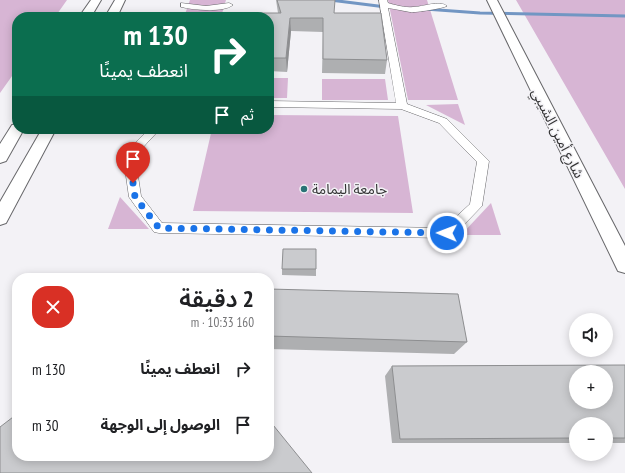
<!DOCTYPE html>
<html lang="ar">
<head>
<meta charset="utf-8">
<style>
	:root { --surface:#fff; --page:#f6f6f6; --text:#202124; --muted:#757577 }
	body { margin:0; font-family:"PT Sans Narrow","Noto Sans Arabic",sans-serif; background:var(--page); color:var(--text); direction:rtl; height:100vh; display:flex; flex-direction:column; font-size:15px; white-space:nowrap }
	* { box-sizing:border-box; margin:0 }
	p { font-size:13px; color:var(--muted) }
	.icon { flex:none; width:22px; height:22px; fill:none; stroke:currentColor; stroke-width:2; stroke-linecap:round; stroke-linejoin:round }
	.map { position:relative; flex:1; overflow:hidden; direction:ltr }
	.panel { position:absolute; left:12px; top:273px; width:262px; height:188px; display:flex; flex-direction:column; background:var(--surface); border-radius:16px; box-shadow:0 2px 10px #0003; direction:rtl }
	.panel>* { flex:none }
	.top-card { position:absolute; left:12px; top:12px; width:262px; height:122px; border-radius:16px; box-shadow:0 2px 10px #0003; direction:rtl; background:#0b6e4f; color:#fff; overflow:hidden }
	.fabs { position:absolute; left:569px; top:313px; display:grid; gap:8px }
	.fabs a { display:grid; place-items:center; width:44px; height:44px; border-radius:50%; background:var(--surface); box-shadow:0 2px 10px #0003; font-size:20px }
	.pin { position:absolute; display:grid; place-items:center; width:34px; height:34px; color:#fff; margin:-41px -17px; border-radius:50% 50% 50% 0; rotate:-45deg; box-shadow:0 0 4px #0007 }
	.pin .icon { rotate:45deg }
	.me { position:absolute; width:44px; margin:-22px; rotate:271deg; stroke-linejoin:round; filter:drop-shadow(0 0 3px #0008) }
	.turn { display:flex; align-items:center; gap:14px; height:84px; padding:0 20px; font-size:18px }
	.turn .icon { width:52px; height:52px; stroke-width:2.5 }
	.turn b { display:block; font-size:28px; line-height:34px }
	.then { display:flex; align-items:center; height:38px; padding:0 20px; background:#0003; gap:8px; font-size:15px }
	.round { display:grid; place-items:center; flex:none; width:42px; height:42px; border-radius:16px; background:var(--page) }
	.summary { display:flex; align-items:center; justify-content:space-between; height:68px; padding:0 20px }
	h1 { font-size:24px; font-weight:600; line-height:30px }
	ul { padding:0; list-style:none }
	li { display:flex; align-items:center; gap:12px; height:56px; padding:0 20px }
	li div { flex:1 }
	li b { display:block; font-size:15px }
	li em { font-style:normal }
	.map>svg:first-child { display:block }
	.green { fill:#d7b5d4 }
	.lines { fill:none; stroke-linecap:round; stroke-linejoin:round }
	.stream { stroke:#7296c3; stroke-width:3 }
	.pedestrian-casing { stroke:#68686b; stroke-width:1 }
	.minor-casing { stroke:#68686b; stroke-width:2 }
	.pedestrian { fill:#fff; fill-rule:evenodd }
	.minor { fill:#fff; fill-rule:evenodd }
	.wall { fill:#aeafb1 }
	.shaded-wall { fill:#8d8e90 }
	.building { fill:#cacbce; stroke:#8d8e90; fill-rule:evenodd }
	.route { stroke:#1a73e8; stroke-width:7; stroke-dasharray:0 12.6 }
	.poi-dot { fill:#297376; stroke:#f3f2f6; stroke-width:1.5 }
	.labels { text-anchor:middle; stroke-width:3; stroke-linejoin:round; paint-order:stroke }
	.street-label { font-size:14px; fill:#333334; stroke:#f3f2f6 }
	.poi-label { font-size:14px; fill:#333334; stroke:#f3f2f6; text-anchor:start }
</style>
</head>
<body>
<div class="map">
<svg width="625" height="473" viewBox="0 0 625 473">
	<rect width="100%" height="100%" fill="#f3f2f6"/>
	<path class="green" d="M0,0H67L55,17H17V69L0,93Z
		M190,0H226L221,17H184Z
		M388,0H427L458,100H408Z
		M516,0H625V189Z
		M269,78H288L287,98H269Z
		M322,79H385L388,100H322Z
		M458,104L465,125L426,105Z
		M269,115L398,116L413,213L193,211L212,129H269Z
		M120,197L149,229H108Z
		M491,203L501,235H461Z"/>
	<g class="lines">
		<path class="stream" d="M330,0L386,7
			M425,9L480,13L625,16"/>
		<g class="pedestrian-casing">
			<path id="pedestrian" d="M379,0H387L388,3C395,5 405,8 413,7C423,7 439,0 447,6C444,8 415,13 410,12C403,11 396,9 388,8L407,104L447,119L489,161L482,206L452,237L447,238L159,233L154,232L129,197L123,155L149,129H160L135,156L141,196L162,223L444,228L470,204L477,162L439,123L401,109L269,107V101L396,103Z
				M181,3L206,6L229,3L233,5C223,13 194,10 181,7Z"/>
		</g>
		<g class="minor-casing">
			<path id="minor" d="M91,0H101L91,17H79Z
				M115,0H125L117,17H105Z
				M487,0H497L625,246V273L618,271Z
				M17,124V129H24L6,161L0,163V144L12,125Z
				M42,129H56L6,223L0,225V202Z"/>
		</g>
		<use href="#pedestrian" class="pedestrian"/>
		<use href="#minor" class="minor"/>
	</g>
	<path class="wall" d="M276,0L335,13L387,60L385,74L322,73L323,32L291,31L287,72L269,71V17L278,13Z
		M316,249V276L282,275V269Z
		M269,289L467,342L454,354L269,349Z
		M625,365V443H606V424H576V443H392L385,376L392,366Z"/>
	<path class="shaded-wall" d="M290,18L291,31L287,72L286,58Z"/>
	<path class="building" d="M277,0H335L334,13H381L387,60L323,59V18H290L286,58H269V17H233L234,13H281Z
		M283,249H316V269H282Z
		M269,289L458,294L467,342L269,336Z
		M625,365V438H606V424H576V438L400,439L392,366ZM576,372H606V402H576Z
		M17,414V456H269V420L312,473H0V427Z"/>
	<g class="lines">
		<path class="route" d="M133,183L135,197L159,228L447,233"/>
	</g>
	<circle class="poi-dot" cx="304" cy="189" r="4"/>
	<g class="labels">
		<g class="street-label">
			<text transform="translate(558 133) rotate(63)" y="5">شارع أمين الشيبي</text>
		</g>
		<g class="poi-label">
			<text x="312" y="194">جامعة اليمامة</text>
		</g>
	</g>
</svg>
<div class="fabs">
<a><svg class="icon" aria-label="sound" viewBox="0 0 24 24"><path d="M4 9h4l5-4v14l-5-4H4zM17 9q2 3 0 6"/></svg></a>
<a>+</a>
<a>−</a>
</div>
<div class="pin" style="left:133px;top:183px;background:#d93025"><svg class="icon" aria-label="arrive" viewBox="0 0 24 24"><path d="M6 21V4h12l-3 4 3 4H6"/></svg></div>
<svg class="me" style="left:447px;top:233px" viewBox="-20 -20 40 40"><circle r="17" fill="#1a73e8" stroke="#fff" stroke-width="3"/><path d="M0-11L8 9 0 5-8 9z" fill="#fff"/></svg>
<div class="top-card">
<div class="turn"><svg class="icon" aria-label="right" viewBox="0 0 24 24"><path d="M7 20v-9h11M14 6l5 5-5 5"/></svg><div><b>130 m</b>انعطف يمينًا</div></div>
<div class="then">ثم<svg class="icon" aria-label="arrive" viewBox="0 0 24 24"><path d="M6 21V4h12l-3 4 3 4H6"/></svg></div>
</div>
<section class="panel">
<div class="summary"><div><h1>2 دقيقة</h1><p>160 m · 10:33</p></div><a class="round" style="background:#d93025;color:#fff"><svg class="icon" aria-label="close" viewBox="0 0 24 24"><path d="M6 6l12 12M18 6L6 18"/></svg></a></div>
<ul>
<li><svg class="icon" aria-label="right" viewBox="0 0 24 24"><path d="M7 20v-9h11M14 6l5 5-5 5"/></svg><div><b>انعطف يمينًا</b></div><em>130 m</em></li>
<li><svg class="icon" aria-label="arrive" viewBox="0 0 24 24"><path d="M6 21V4h12l-3 4 3 4H6"/></svg><div><b>الوصول إلى الوجهة</b></div><em>30 m</em></li>
</ul>
</section>
</div>
</body>
</html>
